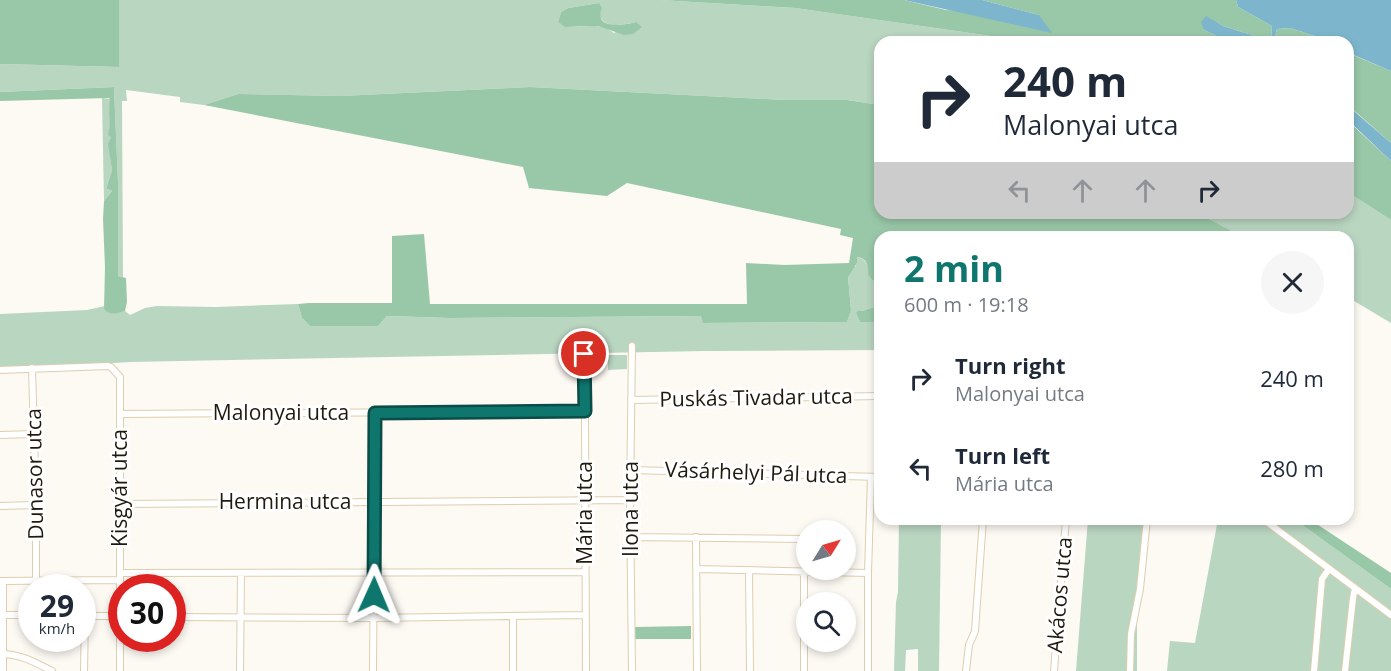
<!DOCTYPE html>
<html lang="en">
<head>
<meta charset="utf-8">
<style>
	:root { --surface:#fff; --page:#f6f6f7; --text:#1f2937; --muted:#747a83; --accent:#0f766e }
	body { margin:0; font-family:"Open Sans",sans-serif; background:var(--page); color:var(--text); height:100vh; display:flex; flex-direction:column; font-size:22px; white-space:nowrap }
	* { box-sizing:border-box; margin:0 }
	p { font-size:20px; color:var(--muted) }
	.icon { flex:none; width:33px; height:33px; fill:none; stroke:currentColor; stroke-width:2; stroke-linecap:round; stroke-linejoin:round }
	.map { position:relative; flex:1; overflow:hidden }
	.sheet { position:absolute; left:874px; top:231px; width:480px; height:294px; display:flex; flex-direction:column; background:var(--surface); border-radius:18px; box-shadow:0 3px 9px #0003 }
	.sheet>* { flex:none }
	.hud { position:absolute; left:874px; top:36px; width:480px; height:183px; border-radius:18px; box-shadow:0 3px 9px #0003; background:#fff; color:var(--text); overflow:hidden }
	.needle { width:39px; rotate:53deg }
	.fabs { position:absolute; left:796px; top:520px; display:grid; gap:12px }
	.fabs a { display:grid; place-items:center; width:60px; height:60px; border-radius:50%; background:var(--surface); box-shadow:0 3px 9px #0003; font-size:30px }
	.speed { position:absolute; left:18px; top:574px; display:flex; gap:12px; font-size:30px; font-weight:700; text-align:center }
	.speed>* { display:grid; place-content:center; width:78px; height:78px; border-radius:50%; background:var(--surface); box-shadow:0 3px 9px #0003; line-height:1 }
	.speed small { font-size:15px; font-weight:400 }
	.speed .limit { border:9px solid #d22; background:#fff; color:#111 }
	.pin { position:absolute; display:grid; place-items:center; width:51px; height:51px; color:#fff; margin:-26px; border:3px solid #fff; border-radius:50%; box-shadow:0 2px 6px #0007 }
	.me { position:absolute; width:66px; margin:-33px; rotate:1deg; stroke-linejoin:round; filter:drop-shadow(0 0 4px #0008) }
	.turn { display:flex; align-items:center; gap:21px; height:126px; padding:0 30px; font-size:27px }
	.turn .icon { width:78px; height:78px; stroke-width:2.5 }
	.turn b { display:block; font-size:42px; line-height:51px }
	.lanes { display:flex; align-items:center; height:57px; padding:0 30px; background:#0003; justify-content:center; gap:30px; direction:ltr }
	.lanes .off { opacity:.35 }
	.round { display:grid; place-items:center; flex:none; width:63px; height:63px; border-radius:32px; background:var(--page) }
	.head { display:flex; align-items:center; justify-content:space-between; height:102px; padding:0 30px }
	h1 { font-size:36px; font-weight:700; line-height:45px; color:var(--accent) }
	ul { padding:0; list-style:none }
	li { display:flex; align-items:center; gap:18px; height:90px; padding:0 30px }
	li div { flex:1 }
	li b { display:block; font-size:22px }
	li em { font-style:normal }
	.map>svg:first-child { display:block }
	.green { fill:#b9d6c1; fill-rule:evenodd }
	.forest { fill:#99c8a8 }
	.water { fill:#7db6cc }
	.lines { fill:none; stroke-linecap:round; stroke-linejoin:round }
	.minor-casing { stroke:#deceae; stroke-width:8 }
	.minor { stroke:#fff; stroke-width:6 }
	.route-casing { stroke:#0a4d48; stroke-width:15 }
	.route { stroke:#0f766e; stroke-width:10 }
	.labels { text-anchor:middle; stroke-width:6; stroke-linejoin:round; paint-order:stroke }
	.street-label { font-size:21px; fill:#201a0e; stroke:#fff }
</style>
</head>
<body>
<div class="map">
<svg width="1391" height="671" viewBox="0 0 1391 671">
	<rect width="100%" height="100%" fill="#fdf9f3"/>
	<path class="green" d="M119,0H660L795,8L991,36L1017,42H880V105L847,100H784L530,87L340,96L238,94L204,105L180,102V97L126,90L127,101H122L123,277L118,276V182L114,87L0,92V64L119,67ZM599,3C599,8 599,15 601,18C607,29 626,24 636,22L614,33C608,29 603,26 596,26C581,25 571,31 558,22L561,12L568,8Z
		M102,98L111,99L109,132L111,136L110,155L112,170L107,186V189L112,191L104,201Z
		M1349,193L1391,220V323L1349,298L1348,237H1244L1197,213H1348Z
		M857,257C868,259 870,271 872,280L880,285V310L871,308L856,313L860,322H880V350L704,351L130,362L0,370V314L87,310L105,306L104,309L110,313L125,311L130,315L145,308L157,306L215,307L298,304L302,318L310,326H378L387,316L450,318L701,316L704,323L847,322L851,309L848,276L853,267L856,266Z
		M608,355H627V369L608,370Z
		M899,519H934L941,521L939,671H918V649L906,650L905,671H894L896,602L898,592Z
		M1088,519H1148L1137,613V671H1076Z
		M1218,519H1294L1391,589V671H1167L1170,641L1195,643Z"/>
	<path class="forest" d="M0,0H119V67L0,64Z
		M660,0H904L946,10L1039,15L982,0H1236L1238,7L1272,26L1271,41L1223,26L1215,22L1204,30L1215,35L1217,39L1216,42H1017L991,36L795,8Z
		M599,3L602,8C593,30 624,25 636,22L642,27L633,34L624,35L598,26L565,27L558,22L561,12L568,8Z
		M1290,28L1315,36L1327,42H1277L1274,39L1277,29Z
		M1348,53L1391,71V143L1349,106Z
		M114,87L118,182V276L126,278L127,302L125,311C118,313 109,316 104,309L105,267L103,219L104,201L112,191L107,189V186L112,170L108,144L111,137L108,135C111,123 108,111 110,99L109,98L0,101V92Z
		M530,87L784,100H847L880,105V213H1197L1244,237H880V259L875,260L880,265V285L872,280L868,274C869,265 866,258 857,257V263L848,277L851,310L847,322L703,323L701,316L450,318L387,316L378,326H310L302,318L298,304L309,303H392V236L424,234L430,304H747L746,263L784,265L849,263L853,238L840,235L841,229L627,183L607,196L529,188L523,167L204,105L238,94L340,96Z
		M1348,121L1391,161V220L1349,193Z
		M871,308H876L880,310V322H860L856,313L858,311H862Z
		M1294,519H1309L1391,573V589Z
		M691,626V639H634V627Z"/>
	<path class="water" d="M904,0H982L1039,15L1052,33Z
		M1236,0H1391V71L1349,53L1348,42H1327L1315,36L1290,28L1277,29L1274,39L1277,42H1216L1217,39L1215,35L1204,30L1201,22L1206,16L1223,26L1271,41L1272,26L1238,7Z
		M1348,106L1391,143V161L1349,121Z"/>
	<g class="lines">
		<g class="minor-casing">
			<path id="minor" d="M584,354L585,411L586,671
				M32,368L36,505V580
				M0,370L108,366L111,367L120,377V671
				M631,400L880,396
				M120,414L585,411
				M0,435L34,434
				M631,470L880,477
				M120,504L630,500
				M0,506L36,505
				M1263,519L1391,615
				M631,537L804,539
				M696,537L697,671
				M697,569L868,573
				M749,570L750,671
				M120,573L585,572
				M0,581L120,580
				M3,615H32
				M83,616H121
				M172,617L374,618L585,615
				M1,654C21,654 34,662 52,671
				M3,671V581
				M84,671L85,616
				M240,671L241,573
				M373,671L375,413
				M513,671V617
				M632,671L630,500L632,346
				M804,671V572
				M868,671V573L871,477
				M966,671L969,645L975,631L983,519
				M1054,671L1066,519
				M1130,671L1131,634L1140,589L1147,519
				M1314,671L1322,579L1329,569
				M1345,671L1353,598L1355,588"/>
		</g>
		<use href="#minor" class="minor"/>
	</g>
	<g class="lines">
		<g class="route-casing">
			<path id="route" d="M374,595L375,413L585,411L584,354"/>
		</g>
		<use href="#route" class="route"/>
	</g>
	<g class="labels">
		<g class="street-label">
			<text transform="translate(756 398) rotate(-1)" y="7">Puskás Tivadar utca</text>
			<text x="281" y="420">Malonyai utca</text>
			<text transform="translate(756 473) rotate(2)" y="7">Vásárhelyi Pál utca</text>
			<text transform="translate(35 474) rotate(-91)" y="7">Dunasor utca</text>
			<text transform="translate(120 488) rotate(-90)" y="7">Kisgyár utca</text>
			<text x="285" y="509">Hermina utca</text>
			<text transform="translate(631 509) rotate(-90)" y="7">Ilona utca</text>
			<text transform="translate(585 513) rotate(-90)" y="7">Mária utca</text>
			<text transform="translate(1060 595) rotate(-85)" y="7">Akácos utca</text>
		</g>
	</g>
</svg>
<div class="fabs">
<a><svg class="needle" viewBox="-14 -14 28 28"><path d="M0-13l5 13h-10z" fill="#e53935"/><path d="M0 13l5-13h-10z" fill="#747a83"/></svg></a>
<a><svg class="icon" aria-label="search" viewBox="0 0 24 24"><circle cx="10" cy="10" r="6"/><path d="M15 15l6 6"/></svg></a>
</div>
<div class="speed"><div>29<small>km/h</small></div><div class="limit">30</div></div>
<div class="pin" style="left:584px;top:354px;background:#d93025"><svg class="icon" aria-label="arrive" viewBox="0 0 24 24"><path d="M6 21V4h12l-3 4 3 4H6"/></svg></div>
<svg class="me" style="left:374px;top:595px" viewBox="-20 -20 40 40"><path d="M0-17L14 15 0 8-14 15z" fill="#0f766e" stroke="#fff" stroke-width="4"/></svg>
<div class="hud">
<div class="turn"><svg class="icon" aria-label="right" viewBox="0 0 24 24"><path d="M7 20v-9h11M14 6l5 5-5 5"/></svg><div><b>240 m</b>Malonyai utca</div></div>
<div class="lanes"><svg class="icon off" aria-label="left" viewBox="0 0 24 24"><path d="M17 20v-9H6M10 6l-5 5 5 5"/></svg><svg class="icon off" aria-label="ahead" viewBox="0 0 24 24"><path d="M12 20V5M6 11l6-6 6 6"/></svg><svg class="icon off" aria-label="ahead" viewBox="0 0 24 24"><path d="M12 20V5M6 11l6-6 6 6"/></svg><svg class="icon" aria-label="right" viewBox="0 0 24 24"><path d="M7 20v-9h11M14 6l5 5-5 5"/></svg></div>
</div>
<section class="sheet">
<div class="head"><div><h1>2 min</h1><p>600 m · 19:18</p></div><a class="round"><svg class="icon" aria-label="close" viewBox="0 0 24 24"><path d="M6 6l12 12M18 6L6 18"/></svg></a></div>
<ul>
<li><svg class="icon" aria-label="right" viewBox="0 0 24 24"><path d="M7 20v-9h11M14 6l5 5-5 5"/></svg><div><b>Turn right</b><p>Malonyai utca</p></div><em>240 m</em></li>
<li><svg class="icon" aria-label="left" viewBox="0 0 24 24"><path d="M17 20v-9H6M10 6l-5 5 5 5"/></svg><div><b>Turn left</b><p>Mária utca</p></div><em>280 m</em></li>
</ul>
</section>
</div>
</body>
</html>
